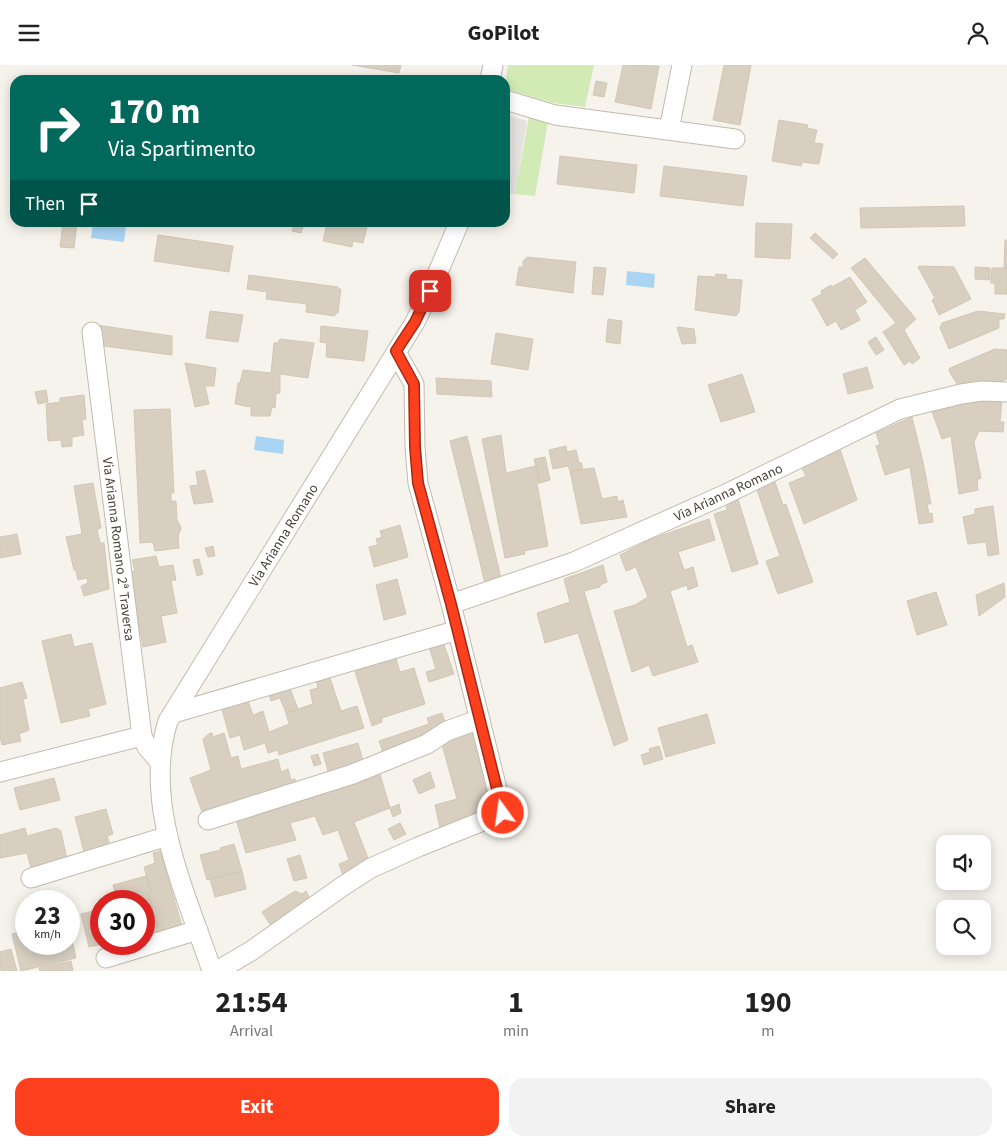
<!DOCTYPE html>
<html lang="en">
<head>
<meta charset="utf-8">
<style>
	:root { --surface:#fff; --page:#f2f2f2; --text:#222; --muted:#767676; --accent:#fc3f1d }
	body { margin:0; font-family:"Source Sans 3",sans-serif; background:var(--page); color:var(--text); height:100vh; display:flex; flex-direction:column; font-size:19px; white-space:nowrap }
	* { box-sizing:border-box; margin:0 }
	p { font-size:16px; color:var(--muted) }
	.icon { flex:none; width:28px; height:28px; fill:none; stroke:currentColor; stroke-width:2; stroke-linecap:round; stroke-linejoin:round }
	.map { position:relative; height:906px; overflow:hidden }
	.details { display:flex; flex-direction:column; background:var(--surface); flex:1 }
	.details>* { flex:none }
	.banner { position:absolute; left:10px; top:10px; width:500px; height:152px; border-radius:15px; box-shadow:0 2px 12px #0003; background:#00695c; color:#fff; overflow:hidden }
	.controls { position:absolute; left:936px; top:770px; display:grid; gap:10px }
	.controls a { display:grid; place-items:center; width:55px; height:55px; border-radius:10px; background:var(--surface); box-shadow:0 2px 12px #0003; font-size:25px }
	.speed { position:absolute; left:15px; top:825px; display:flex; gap:10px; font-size:25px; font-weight:700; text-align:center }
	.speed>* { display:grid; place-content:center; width:65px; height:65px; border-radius:50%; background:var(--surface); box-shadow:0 2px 12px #0003; line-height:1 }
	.speed small { font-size:12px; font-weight:400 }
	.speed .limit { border:8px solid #d22; background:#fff; color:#111 }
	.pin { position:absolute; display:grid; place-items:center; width:42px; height:42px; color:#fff; margin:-21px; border-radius:10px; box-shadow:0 2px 8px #0006 }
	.me { position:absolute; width:55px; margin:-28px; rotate:346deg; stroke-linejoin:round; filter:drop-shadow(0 0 4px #0008) }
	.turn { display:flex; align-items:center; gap:18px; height:105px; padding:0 15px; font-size:22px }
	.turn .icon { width:65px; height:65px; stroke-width:2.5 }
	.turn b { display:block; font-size:35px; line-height:42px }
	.then { display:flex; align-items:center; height:48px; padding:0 15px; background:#0003; gap:10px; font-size:19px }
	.eta { display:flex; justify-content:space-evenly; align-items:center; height:85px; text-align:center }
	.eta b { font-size:30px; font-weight:700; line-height:35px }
	.action { display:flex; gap:10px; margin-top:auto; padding:10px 15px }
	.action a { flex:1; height:58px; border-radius:15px; background:var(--accent); color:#fff; font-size:20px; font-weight:700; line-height:58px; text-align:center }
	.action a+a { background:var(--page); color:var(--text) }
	header { display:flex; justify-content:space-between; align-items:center; height:65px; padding:0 15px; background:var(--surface); font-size:22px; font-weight:700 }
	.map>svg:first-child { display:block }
	.green { fill:#d2eab5 }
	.parking { fill:#e5e3e0 }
	.water { fill:#a9d4f2 }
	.building { fill:#d8cfc1; stroke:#d3c7b4 }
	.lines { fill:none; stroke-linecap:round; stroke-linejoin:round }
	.minor-casing { stroke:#c2bbae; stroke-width:21 }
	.minor { stroke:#fff; stroke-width:19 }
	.route-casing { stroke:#a42913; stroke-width:12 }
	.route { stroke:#fc3f1d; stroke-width:9 }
	.labels { text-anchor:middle; stroke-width:4.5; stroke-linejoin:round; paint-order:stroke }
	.street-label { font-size:14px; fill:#4b4439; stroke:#fff }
</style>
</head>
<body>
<header><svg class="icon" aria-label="menu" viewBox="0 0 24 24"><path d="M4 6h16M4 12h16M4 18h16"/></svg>GoPilot<svg class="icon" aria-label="person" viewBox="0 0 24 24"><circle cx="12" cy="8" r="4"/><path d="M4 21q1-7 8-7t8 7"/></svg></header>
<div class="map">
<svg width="1007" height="906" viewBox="0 0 1007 906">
	<rect width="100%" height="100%" fill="#f6f3ec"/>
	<path class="green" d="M508,0H594L585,42L553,38L505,24Z
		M529,51L548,57L535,131L515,129Z"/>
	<path class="parking" d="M505,49L527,56L515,129L505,128Z"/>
	<path class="water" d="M93,158L126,161L124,177L91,173Z
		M627,206L655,209L654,223L626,220Z
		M256,371L284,375L283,389L254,385Z"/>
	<path class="building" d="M352,0H401L399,8Z
		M623,0L659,1L651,44L615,37Z
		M724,0H751L740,60L713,55Z
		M596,16L607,18L604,32L593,30Z
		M779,55L808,60L807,63L817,65L814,78L823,79L819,99L802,97L801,101L772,96Z
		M560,91L637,100L634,128L557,119Z
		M664,101L747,111L743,141L660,131Z
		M964,141L965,161L861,163L860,143Z
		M63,158H77L74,183L60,182Z
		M294,158L304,159L301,168L292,166Z
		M327,158H368L363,178L353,176L352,182L323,176Z
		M756,158L792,159L790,194L755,192Z
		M815,168L838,189L833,194L810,173Z
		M158,170L233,181L229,207L154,196Z
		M1005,175H1007V203H1004Z
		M527,192L576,197L573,228L516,220L519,202H523V196Z
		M865,193L916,254L904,265L920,293L912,299L910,296L904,300L883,267L896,258L851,203Z
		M920,201L954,202L971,234L939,250L932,235L935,233L918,202Z
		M594,202L606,203L603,230L592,229Z
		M975,202L990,203V215L975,214Z
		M992,203H1007V229H995V218H991Z
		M716,209L727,210L726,214L742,215L739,247L736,251L695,245L698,211L715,212Z
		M249,210L338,222V224H341L338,248H335V251L306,247L307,239L266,234L267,227L247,224Z
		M850,212L867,237L855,245L860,255L841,265L836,256L827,261L812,234L822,229L821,226L831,220L832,222Z
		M210,246L243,250L238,277L206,273Z
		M978,246L1005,249L1004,254H999V263L949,284L940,263L942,258Z
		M608,254L622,256L620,279L606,277Z
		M96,260L172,271V290L96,280Z
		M321,261L368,266L364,296L326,292L327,278L320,277Z
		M677,262L694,264L696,278L682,279Z
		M496,268L533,274L528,305L491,299Z
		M876,272L884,285L876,290L868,277Z
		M280,274L314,278L308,313L280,309V328H276L275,343L272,342L270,351H251V342L235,339L238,318H240L243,305L271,308L274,278H278Z
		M995,284L1007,285V314L986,322L984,317L978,319L975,315L959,322L949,306L950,303Z
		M185,298L216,303L214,321H205L209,339L195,342Z
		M867,302L873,323L848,329L843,309Z
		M742,309L755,347L721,357L708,320Z
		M436,313L491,316L492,332L437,329Z
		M46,325L48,337L38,339L35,327Z
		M84,330L86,354L82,355L84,370L72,372V381L62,382L61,375L48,376L46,339L60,337V333Z
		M968,332L1002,333L1000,357H1004L1003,367L979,366L974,377L981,413L977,415L978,425L959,429L951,371L942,374L931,344Z
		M170,344L174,428H171V436H176L177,455L180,460L181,464L178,471L179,483L155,486L153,477L140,478L134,345Z
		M912,352L923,397L931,439H927L929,449L932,448L933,457L919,459L910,402L885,410L876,381L880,380L876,368Z
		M501,370L506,408L536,401L540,418H537L548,481L524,486L525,489L505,493L482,374Z
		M467,371L501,513L485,518L450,376Z
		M566,381L567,387L576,385L579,398H582V405L570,406L568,401L553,404L549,385Z
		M840,384L857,435L804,459L789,418L806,411L801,401L817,392Z
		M545,392L550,415L540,418L534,394Z
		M594,403L602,434L617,431L618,437L623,435L627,452L581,459L570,406Z
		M205,405L213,437L194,439L190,421L198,420L196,407Z
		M775,417L783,440L786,439L813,517L778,529L766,496L780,491L757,425Z
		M93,418L101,463L97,464L100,478H104L109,524L84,531L81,521L88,518L87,513L78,515L76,506L74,505L66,472L82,469L74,421Z
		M738,434L758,499L732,507L714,449L727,445L726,439Z
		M993,441L999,489L988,491L986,477L968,479L963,452L975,449V444Z
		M709,454L715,475L678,487L684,505L693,502L698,521L688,525L687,520L670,526L687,582L692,580L698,597L653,611L649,600L632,607L614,546L635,540L648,532L636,502L626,506L620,490L651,474Z
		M400,460L408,492L374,502L369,482L378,480L376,474L382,472L380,466Z
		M17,469L21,489L0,493V472Z
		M213,481L215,491L208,492L205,483Z
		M156,491L159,502L173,500L176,515L171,516L177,548L161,551L166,577L143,582L130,507L135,506L132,495Z
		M199,494L203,509L197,511L193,495Z
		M603,500L607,517L600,520V522L584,526L628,675L614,681L578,568L545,578L537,548L570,537L564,514Z
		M397,514L406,549L384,555L376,520Z
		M1004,518L1005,532L979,551L976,530Z
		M936,527L947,560L917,570L907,536Z
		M71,569L74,582L92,578L106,639L88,644L90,651L61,658L42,576Z
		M442,574L454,609L429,617L426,607L436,604L428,579Z
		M394,587L400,607L414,603L425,639L382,653V657L372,661L353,600Z
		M328,607L341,646L357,641L364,663L279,690L278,685L268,688L265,678L244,685L240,670L230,673L221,641L247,633L253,650L263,646L269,667L289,659L286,648L313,639L310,625L318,623L315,611Z
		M22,617L27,633L23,634L29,665L19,669L21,676L2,680L0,672V623Z
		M289,621L298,644L286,648L280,633L271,636L268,627Z
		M442,648L447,663L384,690L379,676L429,659L427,653Z
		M707,649L715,678L666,692L658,663Z
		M473,662L498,747L440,763L435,740L457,734L440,672Z
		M210,668H212L213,672L224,668L231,693L238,691L241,704L278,694L281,707L288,704L291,715L295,714L297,718L202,747L190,713L211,705L203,675L204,673Z
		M358,678L364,700L329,710L323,688Z
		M659,681L663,694L644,700L641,690L650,687L649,684Z
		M318,689L321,699L314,701L311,691Z
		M379,706L390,743L354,757L369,796L343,811L339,799L349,795L338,765L323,770L315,751L290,758L296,775L246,788L235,751Z
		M430,707L435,722L419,729L413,715Z
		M54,713L60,735L20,745L14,723Z
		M399,739L401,748L393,752L390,743Z
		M106,744L113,769L107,771L110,780L84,787L75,752Z
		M400,758L406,769L394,775L388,764Z
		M25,763L27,771L56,763L58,764L61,766L67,795L33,810L27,788L0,793V770Z
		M234,779L242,806L207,815L200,790L221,785L220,783Z
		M160,786L182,861L150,873L148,864L158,862L148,828L151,827L144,802L155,798L153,788Z
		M300,790L307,813L294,816L287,794Z
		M242,806L246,824L215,832L210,814Z
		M146,811L151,827L148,828L150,835L134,836L133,832L118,836L113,820Z
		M295,826L302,829L306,826L310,834L271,861L262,847Z
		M150,835L158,862L146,865L144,855V836Z
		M101,844V879L89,882L81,849Z
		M69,862L76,893L21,906L12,869L26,866V879H69Z
		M11,884L17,906H1L0,887Z
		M71,896L73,906H40L39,903Z"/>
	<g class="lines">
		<g class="minor-casing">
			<path id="minor" d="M490,15L493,0
				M505,35L555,50L735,74
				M669,65L682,0
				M92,267L142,671L147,682L159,696
				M451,539L574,497L726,429L900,344L961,329L982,326L1007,327
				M174,648L458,565
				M0,707L142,671
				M208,755L353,709L427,679L447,666L480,654
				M31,813L168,771
				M106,893L198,865
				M212,906C186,828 142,738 168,656L415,257L430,226L459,158
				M217,906L251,886L343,821L371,803L418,782L503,748L451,539L418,418L415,382L414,319L396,287"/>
		</g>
		<use href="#minor" class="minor"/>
	</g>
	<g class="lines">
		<g class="route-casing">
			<path id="route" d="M430,226L415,257L396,286L414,319L415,382L418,418L451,539L503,748"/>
		</g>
		<use href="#route" class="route"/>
	</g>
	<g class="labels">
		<g class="street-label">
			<text transform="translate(728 427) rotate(-25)" y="5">Via Arianna Romano</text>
			<text transform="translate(283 470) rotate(-58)" y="5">Via Arianna Romano</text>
			<text transform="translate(119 484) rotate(83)" y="5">Via Arianna Romano 2ª Traversa</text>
		</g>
	</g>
</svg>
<div class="controls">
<a><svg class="icon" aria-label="sound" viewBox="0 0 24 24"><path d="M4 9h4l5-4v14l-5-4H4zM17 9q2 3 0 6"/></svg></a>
<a><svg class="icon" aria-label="search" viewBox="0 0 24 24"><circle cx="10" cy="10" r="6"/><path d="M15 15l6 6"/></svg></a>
</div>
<div class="speed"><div>23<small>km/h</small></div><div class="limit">30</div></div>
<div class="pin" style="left:430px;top:226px;background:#d93025"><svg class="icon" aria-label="arrive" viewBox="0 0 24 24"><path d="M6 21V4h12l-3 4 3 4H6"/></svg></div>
<svg class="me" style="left:503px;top:748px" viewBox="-20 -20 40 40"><circle r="17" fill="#fc3f1d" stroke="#fff" stroke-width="3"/><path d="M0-11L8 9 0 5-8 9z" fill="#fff"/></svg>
<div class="banner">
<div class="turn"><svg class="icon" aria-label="right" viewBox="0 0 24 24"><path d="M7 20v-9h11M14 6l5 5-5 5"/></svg><div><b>170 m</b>Via Spartimento</div></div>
<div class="then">Then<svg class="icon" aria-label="arrive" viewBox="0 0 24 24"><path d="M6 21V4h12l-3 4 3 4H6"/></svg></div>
</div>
</div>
<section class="details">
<div class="eta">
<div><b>21:54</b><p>Arrival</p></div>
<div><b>1</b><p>min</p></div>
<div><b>190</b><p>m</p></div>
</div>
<div class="action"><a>Exit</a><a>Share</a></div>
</section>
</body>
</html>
